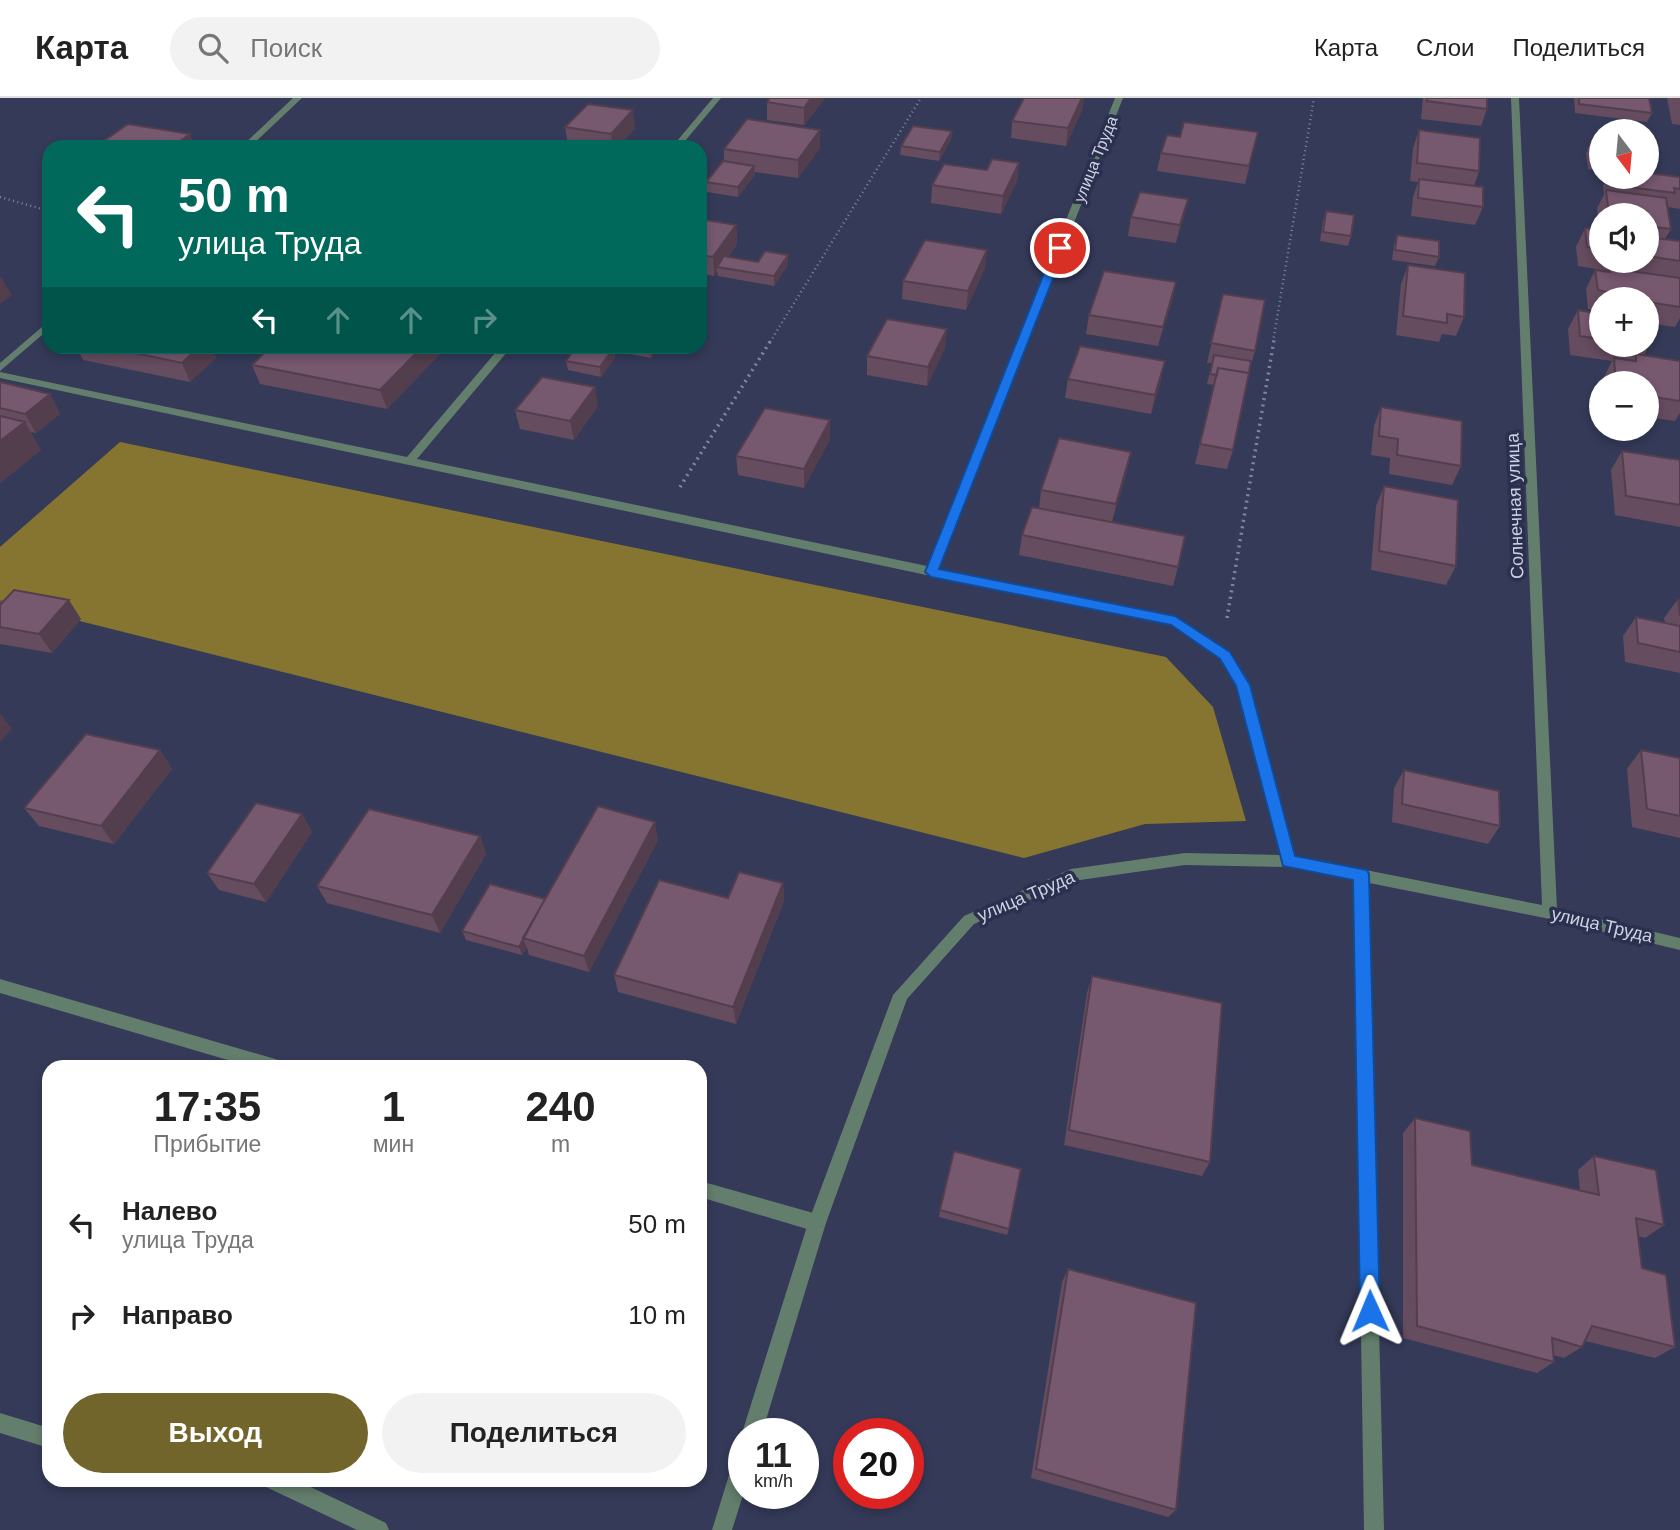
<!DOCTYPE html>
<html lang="ru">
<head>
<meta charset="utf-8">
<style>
	:root { --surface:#fff; --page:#f2f2f2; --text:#222; --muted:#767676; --line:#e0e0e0; --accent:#72652b }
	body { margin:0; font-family:Helvetica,sans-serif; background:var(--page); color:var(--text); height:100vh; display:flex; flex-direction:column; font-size:26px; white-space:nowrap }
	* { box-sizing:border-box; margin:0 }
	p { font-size:23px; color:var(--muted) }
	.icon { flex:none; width:38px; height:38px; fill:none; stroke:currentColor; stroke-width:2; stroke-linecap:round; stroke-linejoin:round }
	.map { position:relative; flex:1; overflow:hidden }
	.panel { position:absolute; left:42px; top:962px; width:665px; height:427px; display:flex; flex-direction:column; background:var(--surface); border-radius:21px; box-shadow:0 4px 10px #0003 }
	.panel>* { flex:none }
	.guide { position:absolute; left:42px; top:42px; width:665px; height:214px; border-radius:21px; box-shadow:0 4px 10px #0003; background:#00695c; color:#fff; overflow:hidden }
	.needle { width:46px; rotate:164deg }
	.tools { position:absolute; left:1589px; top:21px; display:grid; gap:14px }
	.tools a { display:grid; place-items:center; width:70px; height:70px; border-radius:50%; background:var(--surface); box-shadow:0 4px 10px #0003; font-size:35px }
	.speed { position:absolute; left:728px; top:1320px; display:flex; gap:14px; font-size:35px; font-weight:700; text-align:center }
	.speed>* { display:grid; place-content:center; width:91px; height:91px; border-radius:50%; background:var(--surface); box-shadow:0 4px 10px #0003; line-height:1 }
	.speed small { font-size:18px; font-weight:400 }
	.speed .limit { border:10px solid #d22; background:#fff; color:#111 }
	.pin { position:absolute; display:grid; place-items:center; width:60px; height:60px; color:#fff; margin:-30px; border:4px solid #fff; border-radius:50%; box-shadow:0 2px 7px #0007 }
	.me { position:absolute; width:77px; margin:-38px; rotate:359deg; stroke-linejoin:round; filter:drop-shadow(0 0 5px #0008) }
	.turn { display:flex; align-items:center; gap:24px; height:147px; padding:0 21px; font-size:32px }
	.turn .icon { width:91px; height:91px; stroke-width:2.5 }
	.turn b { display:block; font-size:49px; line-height:60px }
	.lanes { display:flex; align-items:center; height:66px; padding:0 21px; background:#0003; justify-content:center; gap:35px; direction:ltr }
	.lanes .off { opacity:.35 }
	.eta { display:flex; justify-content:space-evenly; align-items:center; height:119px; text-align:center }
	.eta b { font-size:42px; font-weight:700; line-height:49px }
	.action { display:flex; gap:14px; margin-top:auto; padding:14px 21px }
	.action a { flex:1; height:80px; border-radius:42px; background:var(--accent); color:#fff; font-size:28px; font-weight:700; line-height:80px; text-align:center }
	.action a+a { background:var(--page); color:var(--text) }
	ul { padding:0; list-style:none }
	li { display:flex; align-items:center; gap:21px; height:91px; padding:0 21px }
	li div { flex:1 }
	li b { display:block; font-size:26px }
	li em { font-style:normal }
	header { display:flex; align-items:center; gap:42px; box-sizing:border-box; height:98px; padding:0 35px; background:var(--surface); border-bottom:2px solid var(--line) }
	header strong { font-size:33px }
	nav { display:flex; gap:38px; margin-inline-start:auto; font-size:24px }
	.search { width:490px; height:63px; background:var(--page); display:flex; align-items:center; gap:18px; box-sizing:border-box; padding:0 24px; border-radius:38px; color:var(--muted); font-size:26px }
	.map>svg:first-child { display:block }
	.forest { fill:#867530 }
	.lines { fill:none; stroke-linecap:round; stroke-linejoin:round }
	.path-far1 { stroke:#81869e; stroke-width:2.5; stroke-dasharray:1 3.5; stroke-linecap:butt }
	.path { stroke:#81869e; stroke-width:3.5; stroke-dasharray:2 4.5; stroke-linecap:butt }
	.lane { fill:#637e6c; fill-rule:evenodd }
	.street { fill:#637e6c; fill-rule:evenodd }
	.wall { fill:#654c5f; fill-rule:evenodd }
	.shaded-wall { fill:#533e4e }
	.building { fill:#76586f; stroke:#533e4e; stroke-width:2 }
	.route { fill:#1a73e8; stroke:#114b97; stroke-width:2 }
	.labels { text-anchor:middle; stroke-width:7; stroke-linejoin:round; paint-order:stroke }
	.far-street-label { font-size:16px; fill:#ccd1e3; stroke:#2a304d }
	.street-label { font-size:18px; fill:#ccd1e3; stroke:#2a304d }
</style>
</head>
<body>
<header>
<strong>Карта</strong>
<div class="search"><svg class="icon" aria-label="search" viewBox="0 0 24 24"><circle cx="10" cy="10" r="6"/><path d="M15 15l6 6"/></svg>Поиск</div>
<nav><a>Карта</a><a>Слои</a><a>Поделиться</a></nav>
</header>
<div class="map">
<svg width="1680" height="1432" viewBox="0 0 1680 1432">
	<rect width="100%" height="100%" fill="#343a58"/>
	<path class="forest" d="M120,344L1166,559L1213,609L1246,723L1145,726L1024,760L0,503V449Z"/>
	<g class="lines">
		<path class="path-far1" d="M0,99L49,113
			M770,244L921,0
			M1273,244L1314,0"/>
		<path class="path" d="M680,389L771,242
			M1227,520L1274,242"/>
		<path class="lane" d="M1361,770L1366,772L1368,776L1384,1432H1364L1354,776L1356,772Z
			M0,881L282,963L288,965L290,970H255L0,895Z
			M700,1083L817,1116L823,1119L826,1125L823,1131L817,1134L700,1099Z
			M0,1315L49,1330V1350L0,1335Z
			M263,1382H296L386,1425L389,1432H357L266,1389Z"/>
		<path class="street" d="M293,0H302L250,49H241Z
			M713,0H721L680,49H672Z
			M1115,0H1123L938,471L1175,519L1229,554L1249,587L1295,758L1542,807L1511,0H1519L1557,811L1680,840V852L1550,821L1289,769L1185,767L1073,783L974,826L907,901L826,1125L762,1335H744V1338L742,1335L808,1125L893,897L964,818L1071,771L1185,755L1280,757L1237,587L1221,560L1171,527L931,478L0,280V274L407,359L501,248H512L417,361L927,468Z
			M49,223V231L0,273V265Z
			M744,1351V1394L732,1432H712L734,1361L737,1354Z"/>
	</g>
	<path class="wall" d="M825,0L804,27L767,22V4Z
		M1423,0H1487V11L1481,28L1421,21Z
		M1574,0H1649L1652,15L1647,24L1575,15Z
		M1667,0H1680V27L1672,26Z
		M1083,10L1066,48L1011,40L1012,23Z
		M565,29L635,30L618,49H579L568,47Z
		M820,32V50L798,80L754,74L755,77L738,99L707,94L706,84L724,63V51Z
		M1419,32L1479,73L1474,88L1483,109L1475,127L1411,118L1413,99L1418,84L1410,83L1413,50Z
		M952,33L951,42L939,63L900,57L901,48Z
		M1258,34L1245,86L1157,73L1161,55L1180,39Z
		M1590,46L1601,48V73L1588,71L1586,55Z
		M1019,65L1017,83L1001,116L931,105L932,87L987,72Z
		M1607,79H1680V111L1668,109L1667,110L1671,131L1665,141L1680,143V220L1675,229L1647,225V201H1601V213L1588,211L1586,191L1595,172L1607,174L1608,173L1578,168L1576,149L1585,130L1600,132L1597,110L1604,97L1603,88ZM1601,117H1647V163H1601Z
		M1188,101L1176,145L1128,138L1131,119Z
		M1326,113L1351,138L1348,148L1320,143L1323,123Z
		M700,121L736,127L737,146L728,159L758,164L788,157V167L774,188L718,178L717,173L714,178L700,175Z
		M1397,137L1439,159L1435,168L1392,162L1394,147Z
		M1408,167L1464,219L1456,238L1442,236L1439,244L1396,237L1401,186Z
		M985,170L966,212L902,201L903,183Z
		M1223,196L1255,253L1250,270L1233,352L1227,371L1195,366L1214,287L1207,286L1212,265H1207Z
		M1172,203L1158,248L1086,236L1089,217Z
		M1578,212L1601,216V247H1647L1649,248L1644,257L1680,263V315L1675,323L1647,319V285H1604V279L1612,263L1570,257L1568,231Z
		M76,248H211L216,260L190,284L83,262Z
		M351,248H439L441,255L387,311L260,286L252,267L345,255Z
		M577,248H659L651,260L614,253L615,260L601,279L568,272L566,263Z
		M945,250L927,288L867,277V258Z
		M1068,281L1161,282L1151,316L1065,300Z
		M0,284L50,296L60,316L36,335L30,334L41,352L0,385Z
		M598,308L574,342L520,331L515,312Z
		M1381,309L1461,368L1452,387L1389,376L1390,360L1371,357L1374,328Z
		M830,322V341L804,390L738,377L736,358Z
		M1622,353L1680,362V429L1615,417L1611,372Z
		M1127,373L1112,424L1178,469L1173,488L1019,457L1022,437L1039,410L1041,392Z
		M1384,388L1456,468L1446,487L1371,472L1376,408Z
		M1678,501L1680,502V575L1625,564L1623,538L1636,519L1665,525L1664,520Z
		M0,502L81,521L52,555L0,546Z
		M160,652L172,671L114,746L39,728L24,710Z
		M1641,652L1680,660V740L1632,729L1627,671Z
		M1404,672L1500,728L1488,746L1392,724L1394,690Z
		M302,716L312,734L266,804L219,792L207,775Z
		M480,738L486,756L440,835L327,805L317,788Z
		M658,742L589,874L529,857L527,850L522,857L466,842L462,833L545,801Z
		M783,785L784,803L736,926L618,894L614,877L728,800Z
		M1092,878L1210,1064L1202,1078L1064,1047L1087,895Z
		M1415,1020L1472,1067L1580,1093L1578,1072L1594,1058L1664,1127L1645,1140L1638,1138L1642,1170L1675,1249L1655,1260L1585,1243L1582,1249L1564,1260L1553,1257L1554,1264L1537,1275L1403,1240V1035Z
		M940,1112L1009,1131L1007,1137L939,1119Z
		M1068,1171L1176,1412L1168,1419L1031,1380L1062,1184Z"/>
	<path class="shaded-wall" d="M811,0H825L804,27V10Z
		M1082,0H1084L1083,10L1066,48L1068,30Z
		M633,12L635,30L618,49H612L611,36Z
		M820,32V50L798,80V62Z
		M952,33L951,42L939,63L940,54Z
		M190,36L195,49H172Z
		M1019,65L1017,83L1001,116L1003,98Z
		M754,68L755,77L738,99V89Z
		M1188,101L1184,119L1176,145L1180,127Z
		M736,127L737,146L720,169H717V173L714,178L713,159Z
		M987,152L985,170L966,212L968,193Z
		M788,157V167L774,188V178Z
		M1,179L12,197L0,206V180Z
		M1176,184L1172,203L1158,248L1163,229Z
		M947,231L945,250L927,288L928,269Z
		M200,248H211L216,260L190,284L182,265Z
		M423,248H439L441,255L387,311L380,292Z
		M650,248H659L651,260Z
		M613,251L615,260L601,279L600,269Z
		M1165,263L1161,282L1151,316L1155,297Z
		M595,289L598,308L574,342L570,323Z
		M50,296L60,316L36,335L25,316Z
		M830,322V341L804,390V371Z
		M25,324L41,352L0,385V343Z
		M1131,354L1127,373L1112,425L1116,406Z
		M69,502L81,521L52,555L39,536Z
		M0,615L12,631L0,644Z
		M160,652L172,671L114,746L101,728Z
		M302,716L312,734L266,804L254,786Z
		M655,724L658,742L589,874L584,858Z
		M480,738L486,756L440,835L432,817Z
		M783,785L784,803L736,926L733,909Z
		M523,841L527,850L522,857L519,849Z"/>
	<path class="building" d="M770,0H811L804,10L767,4Z
		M1024,0H1082L1068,30L1012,23Z
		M1427,0H1487V11L1427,3Z
		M1579,0H1649L1652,15L1579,6Z
		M588,6L633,12L611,36L565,29Z
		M747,21L820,32L798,62L724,51Z
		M1184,24L1258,34L1249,68L1161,55L1167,37L1180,39Z
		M128,26L190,36L172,49H95Z
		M913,28L952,33L940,54L901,48Z
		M1419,32L1480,40L1479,73L1417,65Z
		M545,45L568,49H541Z
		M1590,46L1601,48V63L1592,62Z
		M992,61L1019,65L1003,98L932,87L944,66L987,72Z
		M723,63L754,68L738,89L706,84Z
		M1647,75L1680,79V91L1674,90L1675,95L1614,87L1613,79H1647Z
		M1419,81L1483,89V109L1418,100Z
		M1606,92L1666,100L1671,131L1647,128V117H1609Z
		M1140,94L1188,101L1180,127L1131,119Z
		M1326,113L1354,117L1351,138L1323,134Z
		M700,121L736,127L713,159L700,157Z
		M1585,130L1601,132V152L1587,149Z
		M1397,137L1439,143V159L1395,152Z
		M1647,139L1680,143V163L1647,158Z
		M925,142L987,152L968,193L903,183Z
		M765,153L788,157L774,178L717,169L724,158L758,164Z
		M1408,167L1465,175L1464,219L1447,216V225L1403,218Z
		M1609,170L1680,180V209L1647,204V201H1627L1612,199V195L1598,192L1595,172L1610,174Z
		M1104,173L1176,184L1163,229L1089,217Z
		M1223,196L1265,202L1255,253L1211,245Z
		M1578,212L1601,216V241L1580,238Z
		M887,221L947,231L928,269L867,258Z
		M1647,235L1649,248L1638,247H1647Z
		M102,248H200L182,265Z
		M271,248H309L345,255L351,248H423L380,292L252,267Z
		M577,248H601L613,251L600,269L566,263Z
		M1080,248L1165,263L1155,297L1068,281Z
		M1636,256L1680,263V303L1647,298V285H1616L1614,260L1636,263Z
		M1214,257L1251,263L1249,275L1218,270L1217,277L1210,276Z
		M1218,270L1249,275L1233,352L1200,346Z
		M542,279L595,289L570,323L515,312Z
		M0,284L50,296L25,316L0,310Z
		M1381,309L1462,323L1461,368L1397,357L1398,341L1379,338Z
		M765,310L830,322L804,371L736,358Z
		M0,318L25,324L0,343Z
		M1059,340L1131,354L1116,406L1041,392Z
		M1622,353L1680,362V407L1626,398Z
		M1384,388L1458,402L1456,468L1379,453Z
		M1032,409L1185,438L1178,469L1022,437Z
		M14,492L69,502L39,536L0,529V507Z
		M1678,501L1680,502V518Z
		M1636,519L1680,528V554L1638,545Z
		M86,636L160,652L101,728L24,710Z
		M1641,652L1680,660V718L1647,711Z
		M1404,672L1499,693L1500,728L1402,706Z
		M256,705L302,716L254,786L207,775Z
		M598,708L655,724L584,858L523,840Z
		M369,711L480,738L432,817L317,788Z
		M739,774L783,785L733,909L614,877L659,782L728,800Z
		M490,786L545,801L519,849L462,833Z
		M1092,878L1222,905L1210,1064L1069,1032Z
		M1415,1020L1470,1033L1472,1067L1599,1097L1594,1058L1656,1072L1664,1127L1636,1120L1642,1170L1666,1177L1675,1249L1592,1228L1582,1249L1552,1240L1554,1264L1417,1228Z
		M954,1053L1021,1071L1009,1131L940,1112Z
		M1068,1171L1196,1205L1176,1412L1036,1371Z"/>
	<path class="route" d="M1060,147L1065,150L939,471L1175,518L1230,554L1250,587L1295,758L1367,772L1369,776L1380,1213L1377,1221L1370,1224L1363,1221L1360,1213L1353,782L1283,768L1236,588L1220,561L1171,527L931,479L925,474L1054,150Z"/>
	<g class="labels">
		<g class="far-street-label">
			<text transform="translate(1095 61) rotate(-68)" y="6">улица Труда</text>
		</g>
		<g class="street-label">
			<text transform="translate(1515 408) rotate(-92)" y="6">Солнечная улица</text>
			<text transform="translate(1026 798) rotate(-23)" y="6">улица Труда</text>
			<text transform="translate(1602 827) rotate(13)" y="6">улица Труда</text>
		</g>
	</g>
</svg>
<div class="tools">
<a><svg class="needle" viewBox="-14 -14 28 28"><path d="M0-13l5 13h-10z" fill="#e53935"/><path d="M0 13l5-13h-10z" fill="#767676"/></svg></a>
<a><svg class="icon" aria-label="sound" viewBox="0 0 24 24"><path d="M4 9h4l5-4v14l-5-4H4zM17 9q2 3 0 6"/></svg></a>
<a>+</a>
<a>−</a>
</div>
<div class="speed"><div>11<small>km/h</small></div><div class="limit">20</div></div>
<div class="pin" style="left:1060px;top:150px;background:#d93025"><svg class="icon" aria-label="arrive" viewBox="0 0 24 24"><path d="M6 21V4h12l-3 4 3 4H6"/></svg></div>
<svg class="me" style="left:1370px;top:1213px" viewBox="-20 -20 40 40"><path d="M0-17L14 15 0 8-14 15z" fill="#1a73e8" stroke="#fff" stroke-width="4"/></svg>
<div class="guide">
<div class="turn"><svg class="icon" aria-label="left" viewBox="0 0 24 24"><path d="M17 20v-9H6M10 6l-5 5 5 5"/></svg><div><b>50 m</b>улица Труда</div></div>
<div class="lanes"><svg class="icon" aria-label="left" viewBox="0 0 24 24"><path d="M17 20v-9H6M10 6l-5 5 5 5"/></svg><svg class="icon off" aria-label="ahead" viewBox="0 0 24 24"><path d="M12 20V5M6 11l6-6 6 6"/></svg><svg class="icon off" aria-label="ahead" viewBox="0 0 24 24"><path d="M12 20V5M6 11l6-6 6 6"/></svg><svg class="icon off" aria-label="right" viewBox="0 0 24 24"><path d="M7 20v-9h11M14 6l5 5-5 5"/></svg></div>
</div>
<section class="panel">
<div class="eta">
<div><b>17:35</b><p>Прибытие</p></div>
<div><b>1</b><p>мин</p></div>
<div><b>240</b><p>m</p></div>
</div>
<ul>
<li><svg class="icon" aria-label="left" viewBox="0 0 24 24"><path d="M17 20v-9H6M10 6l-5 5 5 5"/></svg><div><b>Налево</b><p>улица Труда</p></div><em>50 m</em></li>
<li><svg class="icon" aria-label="right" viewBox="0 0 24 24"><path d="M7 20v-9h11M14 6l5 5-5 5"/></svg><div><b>Направо</b></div><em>10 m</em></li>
</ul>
<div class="action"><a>Выход</a><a>Поделиться</a></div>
</section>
</div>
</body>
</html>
